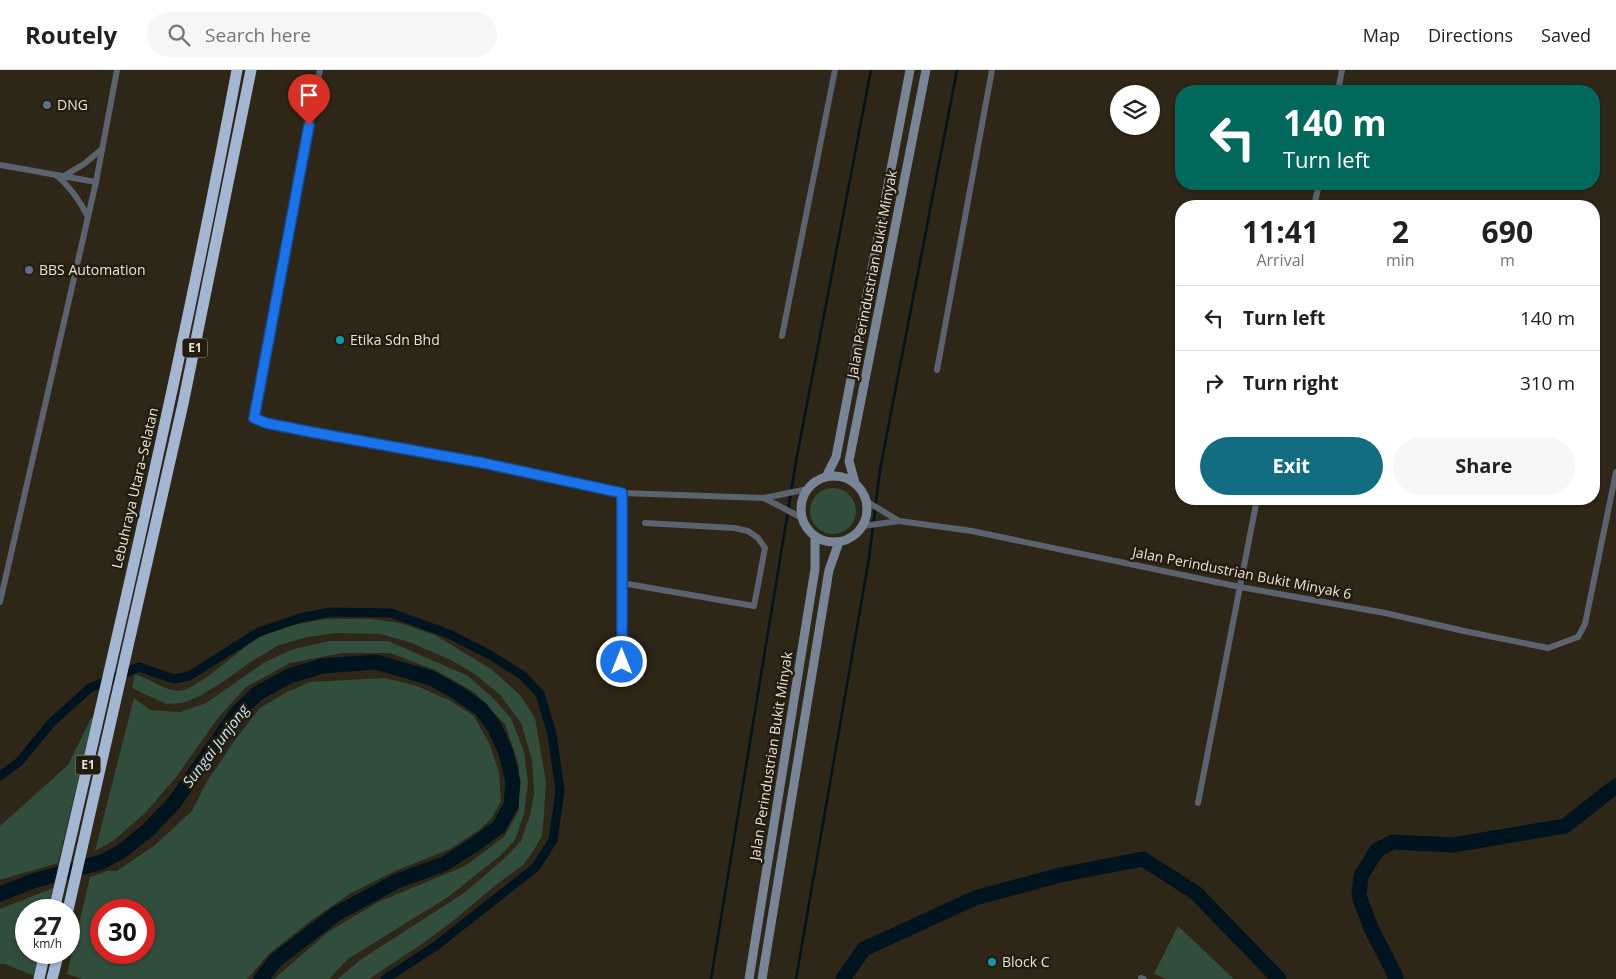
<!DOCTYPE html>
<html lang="en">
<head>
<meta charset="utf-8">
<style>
	:root { --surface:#fff; --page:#f6f6f6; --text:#202124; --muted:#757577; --line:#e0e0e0; --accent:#126d83 }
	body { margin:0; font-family:"Open Sans",sans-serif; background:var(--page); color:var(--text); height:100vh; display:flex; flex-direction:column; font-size:19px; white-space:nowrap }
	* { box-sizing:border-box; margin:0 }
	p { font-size:16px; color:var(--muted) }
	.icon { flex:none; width:28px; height:28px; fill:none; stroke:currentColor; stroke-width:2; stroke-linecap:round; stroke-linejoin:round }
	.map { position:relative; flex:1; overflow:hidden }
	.panel { position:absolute; left:1175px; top:130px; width:425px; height:305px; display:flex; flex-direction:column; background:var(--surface); border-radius:20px; box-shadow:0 1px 4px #0004 }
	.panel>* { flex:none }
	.guide { position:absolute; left:1175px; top:15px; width:425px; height:105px; border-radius:20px; box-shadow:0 1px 4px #0004; background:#00695c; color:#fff; overflow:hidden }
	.tools { position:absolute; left:1110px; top:15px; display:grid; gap:10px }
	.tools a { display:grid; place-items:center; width:50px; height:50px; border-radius:50%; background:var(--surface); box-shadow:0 1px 4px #0004; font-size:25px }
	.speed { position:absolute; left:15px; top:829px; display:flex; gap:10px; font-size:25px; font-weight:700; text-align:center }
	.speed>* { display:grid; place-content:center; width:65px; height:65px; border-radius:50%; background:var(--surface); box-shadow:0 1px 4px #0004; line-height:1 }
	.speed small { font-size:12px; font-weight:400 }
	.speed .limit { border:8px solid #d22; background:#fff; color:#111 }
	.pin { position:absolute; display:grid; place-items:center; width:42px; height:42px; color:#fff; margin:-51px -21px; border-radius:50% 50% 50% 0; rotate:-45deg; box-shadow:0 0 5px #0007 }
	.pin .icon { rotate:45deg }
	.me { position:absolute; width:55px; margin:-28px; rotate:0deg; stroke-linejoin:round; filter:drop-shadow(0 0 4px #0008) }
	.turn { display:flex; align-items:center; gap:18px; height:105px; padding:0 25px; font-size:22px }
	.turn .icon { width:65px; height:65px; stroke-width:2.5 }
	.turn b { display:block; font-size:35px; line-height:42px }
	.eta { display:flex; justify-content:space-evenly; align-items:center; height:85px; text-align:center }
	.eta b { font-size:30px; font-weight:700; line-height:35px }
	.button { display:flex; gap:10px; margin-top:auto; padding:10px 25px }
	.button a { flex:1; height:58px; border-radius:30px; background:var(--accent); color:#fff; font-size:20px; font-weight:700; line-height:58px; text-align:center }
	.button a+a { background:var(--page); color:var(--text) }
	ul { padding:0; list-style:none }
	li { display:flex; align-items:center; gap:15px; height:65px; padding:0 25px; border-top:1px solid var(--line) }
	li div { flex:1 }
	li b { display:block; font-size:19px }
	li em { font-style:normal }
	header { display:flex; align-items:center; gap:30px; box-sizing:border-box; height:70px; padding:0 25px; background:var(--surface); border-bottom:1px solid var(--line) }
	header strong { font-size:24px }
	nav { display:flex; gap:28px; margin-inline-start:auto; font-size:18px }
	.search { width:350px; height:45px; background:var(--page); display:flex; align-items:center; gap:12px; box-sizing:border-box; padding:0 18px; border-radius:28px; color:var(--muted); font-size:19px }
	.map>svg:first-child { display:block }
	.green { fill:#314d3b; fill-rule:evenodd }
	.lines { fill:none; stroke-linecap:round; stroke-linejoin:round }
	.stream { stroke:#00141f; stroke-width:2.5 }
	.canal { stroke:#00141f; stroke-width:9 }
	.river { stroke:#00141f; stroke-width:15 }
	.street { stroke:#5b636f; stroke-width:6 }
	.secondary { stroke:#788597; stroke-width:9 }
	.highway { stroke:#a3b7d3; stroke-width:11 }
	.route-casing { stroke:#114b97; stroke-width:12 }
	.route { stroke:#1a73e8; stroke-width:9 }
	.service-dot { fill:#5c6f8a; stroke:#241c0e; stroke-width:2 }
	.culture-dot { fill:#0f9aa8; stroke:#241c0e; stroke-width:2 }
	.labels { text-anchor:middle; stroke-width:5; stroke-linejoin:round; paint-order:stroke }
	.shield { fill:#241c0e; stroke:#ada79c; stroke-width:1 }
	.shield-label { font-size:12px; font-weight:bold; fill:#e8e3d9 }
	.poi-label { font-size:14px; fill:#e8e3d9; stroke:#241c0e; text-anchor:start }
	.street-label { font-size:14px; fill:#e8e3d9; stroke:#241c0e }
	.water-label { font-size:15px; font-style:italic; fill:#c3e7fa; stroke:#241c0e }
</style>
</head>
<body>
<header>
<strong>Routely</strong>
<div class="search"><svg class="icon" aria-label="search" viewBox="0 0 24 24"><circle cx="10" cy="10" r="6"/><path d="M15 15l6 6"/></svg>Search here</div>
<nav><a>Map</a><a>Directions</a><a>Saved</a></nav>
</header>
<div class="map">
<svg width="1616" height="909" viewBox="0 0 1616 909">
	<rect width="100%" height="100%" fill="#2e2617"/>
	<path class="green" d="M810 441a23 23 0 1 1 46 0a23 23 0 1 1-46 0Z
		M326,549H371L400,553L435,565L491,599L520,625L535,648L546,712L544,744L542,766L532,783L523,795L497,814L453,851L419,876L369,909H338L360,890L464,823L506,787L521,771L530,745L534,724L532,690L521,653L500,625L475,604L451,590L409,572L380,564L336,563L308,567L279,575L252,591L224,611L200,626L183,633L166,634L132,618L135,604C150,609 162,619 178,621C193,623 240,579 256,569C277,557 302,553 326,549Z
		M330,571H388L468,606L492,627L511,648L524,682L528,712L524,744L515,770L501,785L448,827L348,889L329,909H274L328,862L378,832L465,796L504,767L519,740V696L505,654L474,622L435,600L390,583H343L290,593L246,617L217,649L177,706L145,743L113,771L95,781L134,628L150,640L180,642L206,633L265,592L293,579Z
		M385,608L417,616L449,630L474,646L490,675L499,702L501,731L492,748L479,760L450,779L393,802L351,823L309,852L269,884L247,909H82L67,904L90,807L107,801H117L155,775L192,741L206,713L237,667L260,638L287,622L310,612ZM101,840H144V882H101Z
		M91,648H93L58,793L0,810V756L68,695Z
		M53,818L48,840H26V882L39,883L34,906L5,894H0V839Z
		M1178,856L1234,909H1167L1154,904Z"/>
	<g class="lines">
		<path class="stream" d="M711,909L797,386L871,0
			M796,909L869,488L880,400L957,0"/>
		<path class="canal" d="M0,706L19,692L52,652L90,618L139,597L174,609L189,606L259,562L300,548L331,542L391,543L449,564L490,585L522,605L540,624L552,664L560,720L553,770L536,797L437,875L385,909"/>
		<path class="river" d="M0,824L33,811L102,792L122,781L148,760L174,733L237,643L258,623L289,606L322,596L376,592L431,608L458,623L481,639L495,658L506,683L513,712L511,735L499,757L474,775L444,794L397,811L336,844L276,890L261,909
			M843,909L864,879L975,828L1060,805L1143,789L1196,823L1279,909
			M1395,909L1396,907L1371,858L1359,826L1361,806L1377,780L1393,772L1453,775L1565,756L1616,716"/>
		<path class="street" d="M320,0L254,347L266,353L311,362L483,393L622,423L764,428L808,419
			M1338,21L1342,0
			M0,95L96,112
			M56,105C71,117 80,131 88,147
			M64,106L84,94L102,79
			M1314,136L1319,114
			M782,266L835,0
			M937,300L992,0
			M764,428L802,448
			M866,431L899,451
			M863,456L899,451L972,461L1240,517L1385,543L1464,561L1548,578L1578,567L1585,554L1616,402
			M622,513L754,536L765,478L758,468L748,461L734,458L645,453
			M0,532L96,112L117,0
			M621,592L622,423
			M1198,733L1257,429
			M1141,908L1144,909"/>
		<path class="secondary" d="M801 439a33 33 0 1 1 66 0a33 33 0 1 1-66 0Z
			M826,407L836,387L910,0
			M855,413L849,391L926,0
			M749,909L815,499V466
			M762,909L829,500L839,472"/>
		<path class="highway" d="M54,840C119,561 184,282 237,0
			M68,840L183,334L251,0
			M39,909L45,882
			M52,909L59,882"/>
	</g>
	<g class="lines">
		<g class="route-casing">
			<path id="route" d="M309,55L254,348L266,353L311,362L483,393L622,423V592"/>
		</g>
		<use href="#route" class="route"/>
	</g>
	<g class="service-dot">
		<circle cx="47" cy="35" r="5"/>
		<circle cx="29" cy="200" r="5"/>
	</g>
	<g class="culture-dot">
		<circle cx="340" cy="270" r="5"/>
		<circle cx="992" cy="892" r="5"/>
	</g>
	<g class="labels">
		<g class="shield">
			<rect x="182.5" y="268.5" width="25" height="19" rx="4"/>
			<rect x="75.5" y="685.5" width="25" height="19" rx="4"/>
		</g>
		<g class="shield-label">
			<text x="195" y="282">E1</text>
			<text x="88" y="699">E1</text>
		</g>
		<g class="poi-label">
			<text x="57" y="40">DNG</text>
			<text x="39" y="205">BBS Automation</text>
			<text x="350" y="275">Etika Sdn Bhd</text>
			<text x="1002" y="897">Block C</text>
		</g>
		<g class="street-label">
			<text transform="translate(872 204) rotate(-79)" y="5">Jalan Perindustrian Bukit Minyak</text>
			<text transform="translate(135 418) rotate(-77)" y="5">Lebuhraya Utara–Selatan</text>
			<text transform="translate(1242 503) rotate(11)" y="5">Jalan Perindustrian Bukit Minyak 6</text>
			<text transform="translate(771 686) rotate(-81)" y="5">Jalan Perindustrian Bukit Minyak</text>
		</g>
		<g class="water-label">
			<text transform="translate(216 676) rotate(-53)" y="5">Sungai Junjong</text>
		</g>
	</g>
</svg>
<div class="tools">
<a><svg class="icon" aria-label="layers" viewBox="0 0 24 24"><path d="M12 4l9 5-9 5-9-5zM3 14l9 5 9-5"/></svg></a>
</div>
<div class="speed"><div>27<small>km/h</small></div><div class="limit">30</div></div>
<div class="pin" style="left:309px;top:55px;background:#d93025"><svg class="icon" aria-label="arrive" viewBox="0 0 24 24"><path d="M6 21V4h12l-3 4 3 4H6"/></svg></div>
<svg class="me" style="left:622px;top:592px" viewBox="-20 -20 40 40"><circle r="17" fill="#1a73e8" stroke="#fff" stroke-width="3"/><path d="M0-11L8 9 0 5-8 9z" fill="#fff"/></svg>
<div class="guide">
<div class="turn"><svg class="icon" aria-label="left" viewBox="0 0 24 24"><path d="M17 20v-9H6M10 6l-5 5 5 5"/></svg><div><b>140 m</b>Turn left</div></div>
</div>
<section class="panel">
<div class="eta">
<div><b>11:41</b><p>Arrival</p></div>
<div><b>2</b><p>min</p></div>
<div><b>690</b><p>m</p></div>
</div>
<ul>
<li><svg class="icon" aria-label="left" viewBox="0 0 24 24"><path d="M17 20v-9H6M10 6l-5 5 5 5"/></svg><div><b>Turn left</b></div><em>140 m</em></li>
<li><svg class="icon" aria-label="right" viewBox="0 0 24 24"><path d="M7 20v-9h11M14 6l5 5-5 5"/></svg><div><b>Turn right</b></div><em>310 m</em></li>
</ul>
<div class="button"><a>Exit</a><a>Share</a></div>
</section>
</div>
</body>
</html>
